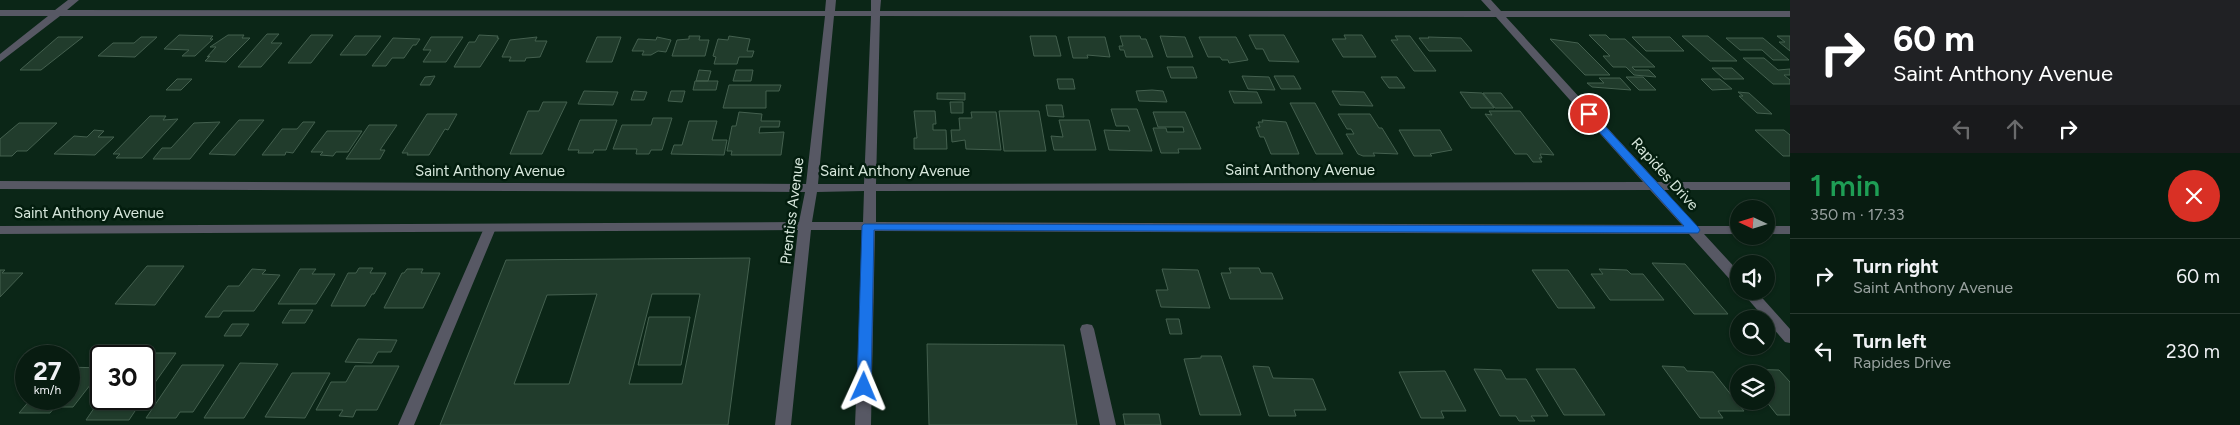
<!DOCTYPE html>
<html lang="en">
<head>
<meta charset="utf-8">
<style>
	:root { --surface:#081c11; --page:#11251a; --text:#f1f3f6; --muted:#98a19f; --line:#293a31 }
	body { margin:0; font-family:Figtree,sans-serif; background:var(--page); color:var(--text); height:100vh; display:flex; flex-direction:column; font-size:19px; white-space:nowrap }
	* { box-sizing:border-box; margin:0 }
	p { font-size:16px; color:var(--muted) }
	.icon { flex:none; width:28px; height:28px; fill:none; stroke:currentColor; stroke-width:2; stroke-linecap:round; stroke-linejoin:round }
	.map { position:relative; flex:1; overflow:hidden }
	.side { display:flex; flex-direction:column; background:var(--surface); width:450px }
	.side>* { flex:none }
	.hud { background:#202124; color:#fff; overflow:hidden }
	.needle { width:32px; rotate:274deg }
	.tools { position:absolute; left:1730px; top:200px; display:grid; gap:10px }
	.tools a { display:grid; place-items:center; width:45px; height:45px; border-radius:50%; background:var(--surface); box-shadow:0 1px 4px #0004,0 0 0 1px var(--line); font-size:25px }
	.speed { position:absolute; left:15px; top:345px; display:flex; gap:10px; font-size:25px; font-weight:700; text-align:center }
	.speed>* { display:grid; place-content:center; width:65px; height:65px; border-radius:50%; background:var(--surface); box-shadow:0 1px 4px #0004,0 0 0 1px var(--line); line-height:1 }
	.speed small { font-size:12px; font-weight:400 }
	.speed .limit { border:2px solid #111; border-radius:8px; background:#fff; color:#111 }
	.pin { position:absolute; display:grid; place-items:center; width:42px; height:42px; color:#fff; margin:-21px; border:2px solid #fff; border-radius:50%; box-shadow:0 1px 5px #0007 }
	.me { position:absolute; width:55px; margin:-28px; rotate:1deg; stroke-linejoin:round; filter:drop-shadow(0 0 4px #0008) }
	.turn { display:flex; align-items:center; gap:18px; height:105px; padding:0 20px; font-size:22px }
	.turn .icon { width:65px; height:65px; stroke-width:2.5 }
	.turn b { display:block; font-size:35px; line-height:42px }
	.lanes { display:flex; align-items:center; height:48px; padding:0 20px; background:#0003; justify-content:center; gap:25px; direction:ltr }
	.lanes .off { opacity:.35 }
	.round { display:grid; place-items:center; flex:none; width:52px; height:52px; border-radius:26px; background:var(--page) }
	.overview { display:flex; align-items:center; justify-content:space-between; height:85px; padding:0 20px }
	h1 { font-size:30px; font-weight:600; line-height:38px; color:#1e9e55 }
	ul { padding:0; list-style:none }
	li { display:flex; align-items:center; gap:15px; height:75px; padding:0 20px; border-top:1px solid var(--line) }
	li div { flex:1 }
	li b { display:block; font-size:19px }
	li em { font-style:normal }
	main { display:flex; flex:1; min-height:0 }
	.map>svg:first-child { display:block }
	.building { fill:#213c2c; stroke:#44604f; fill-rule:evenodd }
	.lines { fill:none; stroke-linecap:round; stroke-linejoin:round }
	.lane { fill:#575864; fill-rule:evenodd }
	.street { fill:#575864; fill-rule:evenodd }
	.route { fill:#1a73e8; stroke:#114b97 }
	.labels { text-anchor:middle; stroke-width:5; stroke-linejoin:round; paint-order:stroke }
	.street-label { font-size:15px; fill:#d7e7dc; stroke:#031d0e }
</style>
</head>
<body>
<main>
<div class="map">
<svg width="1790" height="425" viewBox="0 0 1790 425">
	<rect width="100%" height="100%" fill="#0b2617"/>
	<path class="building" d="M267,34H279L271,43H282L261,67H238Z
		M179,35L213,36L210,39H213L195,56H182L189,50L164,49Z
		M228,35H244L242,38H250L226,62L205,61L210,56L207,57L216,47H210Z
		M311,35H333L311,63H288Z
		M479,35L498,36L497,38H499L480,67H454L469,42H475Z
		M1249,35H1284L1299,62L1269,61L1263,49H1256Z
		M1344,35H1362L1376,57H1343L1332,39H1346Z
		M1589,35H1606L1610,39H1625L1655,67H1632L1635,70H1649L1656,77L1634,75L1626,67H1613L1603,56H1610Z
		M355,36H381L366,55H340Z
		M689,36H700L699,40H709L705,56H672L677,40L689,39Z
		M729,36L750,39L747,51H754L752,57H739L737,64H714L716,57L713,56L718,39L728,40Z
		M1030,36H1056L1061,56H1034Z
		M1120,36H1140L1141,39H1146L1153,57H1126L1124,50H1120L1119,46H1123Z
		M1160,36L1185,37L1193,57H1167Z
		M1395,36H1410L1436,71H1414L1391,40H1398Z
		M1682,36H1708L1737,61H1710Z
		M1777,36H1790V51L1779,42H1785Z
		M58,37H83L41,70H20Z
		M141,37H157L135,57L98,56L113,43H134Z
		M431,37H463L446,62H423L431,50H423Z
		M537,37L535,41H547L540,57L526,58L525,61H509L511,57H502L510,40Z
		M597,37H621L612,62H586Z
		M657,37L671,40L666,52L658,51L651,55H642L644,51H632L638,39L656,40Z
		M1068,37H1105L1110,57L1087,55L1088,58H1073Z
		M1199,37H1236L1248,60L1229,63L1228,60H1222L1220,57H1208Z
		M1428,37L1461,38L1472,51H1429L1419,38H1429Z
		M1632,37H1670L1684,51H1646Z
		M393,38L420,39L416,45H413L404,58H392L386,66H372Z
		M1726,38H1763L1789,60H1773L1762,50H1740Z
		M1550,39L1578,43L1610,75H1585Z
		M1743,58H1764L1778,70L1790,69V75H1784L1790,80V84H1773Z
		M1167,67H1193L1197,78H1171Z
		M1712,68H1732L1744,79H1724Z
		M699,70L711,71L708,81H696Z
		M736,70H753L751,81H733Z
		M435,76L430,85H420L425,77Z
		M1242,76L1269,77L1275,90L1248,89Z
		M1274,76H1294L1301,89H1281Z
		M1381,77H1397L1405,88H1389Z
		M1626,77H1643L1656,90H1639Z
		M1599,78H1620L1631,90L1592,87L1587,83H1604Z
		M177,79H192L181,90H166Z
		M1057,79H1073L1075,89H1059Z
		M1701,79H1720L1732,89L1712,90Z
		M695,81H718L716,90H693Z
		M729,85H781L779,91H766V108H723Z
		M1152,90L1163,91L1167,102L1139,101L1136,91Z
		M584,91L618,92L613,105L578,104Z
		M634,91L647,92L644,100H631Z
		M671,91H685L682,102L668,101Z
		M1229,91L1257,92L1262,103H1234Z
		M1332,91L1364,92L1373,106L1340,105Z
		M1460,92L1482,93L1494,108H1471Z
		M1738,92L1749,93L1772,114L1757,113L1739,96H1743Z
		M937,93H965V100L937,99Z
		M1483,93H1501L1513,108H1495Z
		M543,102H567L542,154H510L528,111H539Z
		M950,102H963V113H951Z
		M1290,103H1315L1343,154H1316Z
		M1046,105H1062L1064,117L1048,116Z
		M1111,109H1137L1152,151L1109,150L1104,130L1130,131L1128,126H1116Z
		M914,111H935L936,124H933V130H946L947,149H914V138H917Z
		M999,111H1039L1046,151H1004Z
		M1489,111H1520L1554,155L1540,154L1542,158H1539L1542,162H1533L1527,154H1515L1485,114L1492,115Z
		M739,112L762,114L761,121H780L779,127H760L759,133L784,132L781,155H731L732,151H727L732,126H736Z
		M971,112H996L1001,150L966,149L965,140L952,142L951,130H960L959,118H972Z
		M1153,112H1185L1201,149H1178L1179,153H1161L1153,128H1166L1167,132H1184L1183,127H1158Z
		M427,114H457L448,130L445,129L429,155H407L408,153H402Z
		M1338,114H1370L1379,128H1382L1398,154L1373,153L1375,156H1363L1358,154L1346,134H1354L1351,129H1347Z
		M150,116H166L163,120L178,119L142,158H116L120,154H113Z
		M653,118H672L662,150H651L649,154H636L637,149H613L622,125H651Z
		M239,120H264L235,155L209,154Z
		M580,120H617L606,150H594L593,153H578L579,150H568Z
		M1059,120H1089L1096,150H1054L1051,136L1063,137Z
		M1262,120L1286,122L1299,154H1271L1264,137H1260L1256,127H1260L1258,122H1263Z
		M689,121H717L712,140H727L724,155L671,154L674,145H682Z
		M220,122L190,159H153L162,148H171L194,123Z
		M303,122H315L293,153L286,152L285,155H262L282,129H297Z
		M19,123H57L27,151H17L12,156H0V139Z
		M369,125H397L380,150H385L380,159H346Z
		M94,130L104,131L98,137H114L95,155L54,154L74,136L87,137Z
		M1399,130H1440L1452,150L1430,154L1432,156H1414Z
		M1755,130H1784L1790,135V156H1783Z
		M327,131H362L348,152H336L333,156L320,155L323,152H311Z
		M750,258L728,425H440L506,260ZM597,294L569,384H514L547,295ZM652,294H700L682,384H629Z
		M1652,263L1685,264L1728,314H1694Z
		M147,266H184L155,305L115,304Z
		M359,268H373L370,273H386L374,294H372L365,306H331L348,273H356Z
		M1229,268H1259L1261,273H1272L1283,299H1230L1221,273H1231Z
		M252,269L266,270L262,274L280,275L254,311H223L219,317H205L228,286H239Z
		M300,269H316L312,274H335L316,304H278Z
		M407,269H423L421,273H440L423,308H384L402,273H404Z
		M1162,269L1198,270L1210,308L1161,307L1156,290H1168Z
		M1599,269L1627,270L1631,274H1643L1664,300H1610L1591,274H1603Z
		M0,270H5L2,273H23L0,297Z
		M1532,270H1568L1595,308H1558Z
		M290,310H313L305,323H282Z
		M649,317H690L681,365H638Z
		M1166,319H1179L1182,334H1170Z
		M232,324H249L241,336H224Z
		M358,339L397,340L391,352H378L372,363L345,362Z
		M927,344L1064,345L1077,425H929Z
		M124,353H176L144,398V356H121Z
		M1201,356H1221L1241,415H1200L1184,359L1201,358Z
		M240,363L278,364L244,418H204Z
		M182,365H224L193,412H180L176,418H146Z
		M355,366H399L377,410H356L353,417L339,416L343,410H316L331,382H346Z
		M1253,366L1269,367L1273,378L1313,379L1326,410H1294L1296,416H1269Z
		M1662,366L1684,367L1687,371L1713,372L1744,411H1718L1723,418H1700Z
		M69,367L101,368V371L73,407H55L50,413H19L31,399H69Z
		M1474,369L1501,370L1506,379H1526L1548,416H1531L1535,421H1519L1516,416H1500Z
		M1536,369H1575L1605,415H1564Z
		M1740,369L1779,370L1790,382V415H1777L1766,401V374H1744Z
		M1445,371L1466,411H1441L1444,418H1421L1399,372Z
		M292,373H330L305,418L265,417Z
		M101,398V399H143L129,420H86Z
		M1123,414H1159L1161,425H1125Z"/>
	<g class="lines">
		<path class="lane" d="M490,224L496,228L414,425H398L484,228Z
			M1087,324L1092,325L1094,329L1116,425H1100L1080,329L1082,325Z"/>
		<path class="street" d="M68,0H79L67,10L825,11L826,0H836L835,11H871V0H881L880,11H1491L1481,0H1491L1501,11H1790V17H1506L1657,182H1790V190H1664L1696,226H1739V234H1704L1739,272V286L1734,284L1689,234L875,231L871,425H855L863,230H811L791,425H775L798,230L0,234V226L799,222L805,192L0,189V181L806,184L825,16H60L0,62V54L48,16H0V10H55ZM834,16H871L864,184H818ZM880,16L1496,17L1643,182L876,184ZM1650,190L1682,225L876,222V191ZM864,191L863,222H812L817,192Z
			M1766,226H1790V234H1766Z
			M1741,291H1756L1790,329V343L1785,342Z"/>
	</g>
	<path class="route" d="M1589,111L1592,112L1698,227L1700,230L1698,233L874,230L871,387L869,391L864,393L859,391L857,387L862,226L864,224L1684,226L1585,116L1584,114Z"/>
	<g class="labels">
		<g class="street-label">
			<text x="1300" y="175">Saint Anthony Avenue</text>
			<text x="490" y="176">Saint Anthony Avenue</text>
			<text x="895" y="176">Saint Anthony Avenue</text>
			<text transform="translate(1665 174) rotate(48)" y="5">Rapides Drive</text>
			<text transform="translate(792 211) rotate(-83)" y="5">Prentiss Avenue</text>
			<text x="89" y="218">Saint Anthony Avenue</text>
		</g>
	</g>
</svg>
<div class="tools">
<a><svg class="needle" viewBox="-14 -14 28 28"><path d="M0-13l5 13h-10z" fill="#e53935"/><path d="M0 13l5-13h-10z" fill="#98a19f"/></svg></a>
<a><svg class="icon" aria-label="sound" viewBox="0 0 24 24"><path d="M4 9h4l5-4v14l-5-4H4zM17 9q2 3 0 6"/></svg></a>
<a><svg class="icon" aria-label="search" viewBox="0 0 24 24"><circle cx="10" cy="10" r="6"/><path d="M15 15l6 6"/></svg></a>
<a><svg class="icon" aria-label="layers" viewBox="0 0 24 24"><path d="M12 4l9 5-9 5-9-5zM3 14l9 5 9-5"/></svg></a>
</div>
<div class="speed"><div>27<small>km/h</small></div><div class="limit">30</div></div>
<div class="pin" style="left:1589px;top:114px;background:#d93025"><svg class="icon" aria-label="arrive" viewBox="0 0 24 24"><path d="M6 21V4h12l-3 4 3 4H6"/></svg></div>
<svg class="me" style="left:864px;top:387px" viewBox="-20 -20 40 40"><path d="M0-17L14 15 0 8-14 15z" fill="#1a73e8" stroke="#fff" stroke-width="4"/></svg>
</div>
<section class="side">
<div class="hud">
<div class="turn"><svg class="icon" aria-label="right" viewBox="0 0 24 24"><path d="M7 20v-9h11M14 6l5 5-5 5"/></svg><div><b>60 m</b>Saint Anthony Avenue</div></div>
<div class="lanes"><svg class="icon off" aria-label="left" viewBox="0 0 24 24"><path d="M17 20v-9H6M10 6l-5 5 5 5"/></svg><svg class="icon off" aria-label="ahead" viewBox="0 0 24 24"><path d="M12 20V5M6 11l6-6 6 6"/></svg><svg class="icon" aria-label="right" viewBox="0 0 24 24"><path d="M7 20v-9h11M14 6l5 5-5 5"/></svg></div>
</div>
<div class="overview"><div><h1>1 min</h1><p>350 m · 17:33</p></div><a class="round" style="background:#d93025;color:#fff"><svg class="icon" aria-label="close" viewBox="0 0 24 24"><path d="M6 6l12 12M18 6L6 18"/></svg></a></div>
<ul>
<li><svg class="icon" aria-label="right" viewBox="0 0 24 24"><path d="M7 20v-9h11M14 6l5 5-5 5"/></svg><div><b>Turn right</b><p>Saint Anthony Avenue</p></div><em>60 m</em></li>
<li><svg class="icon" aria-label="left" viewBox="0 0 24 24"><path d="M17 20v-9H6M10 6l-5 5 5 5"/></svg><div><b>Turn left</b><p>Rapides Drive</p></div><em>230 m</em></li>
</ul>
</section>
</main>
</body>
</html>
